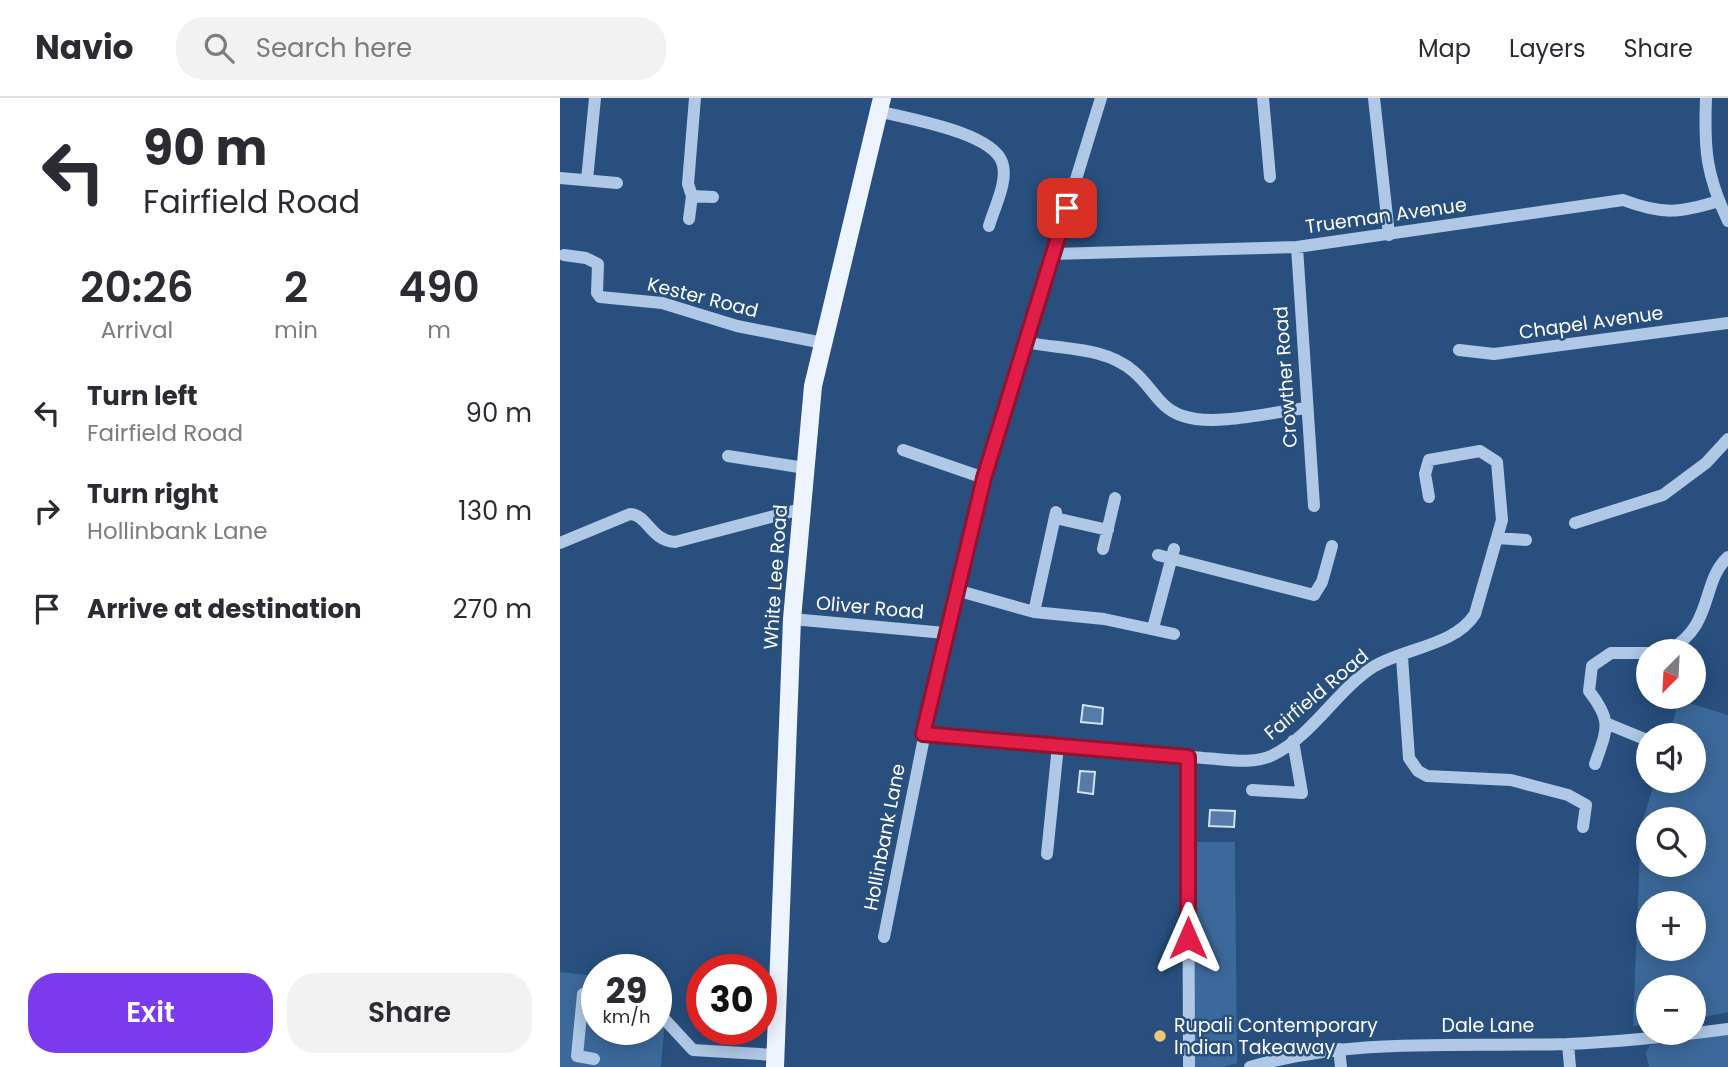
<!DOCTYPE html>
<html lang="en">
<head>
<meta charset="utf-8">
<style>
	:root { --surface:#fff; --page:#f2f2f3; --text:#2b2b33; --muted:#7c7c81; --line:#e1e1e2; --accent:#7c3aed }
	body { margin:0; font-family:Poppins,sans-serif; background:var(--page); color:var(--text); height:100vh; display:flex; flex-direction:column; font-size:26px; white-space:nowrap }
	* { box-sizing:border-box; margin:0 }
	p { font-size:23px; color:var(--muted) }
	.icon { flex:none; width:38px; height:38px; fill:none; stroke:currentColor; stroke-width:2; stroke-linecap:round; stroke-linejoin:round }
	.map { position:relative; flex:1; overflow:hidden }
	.panel { display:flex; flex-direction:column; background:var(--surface); width:560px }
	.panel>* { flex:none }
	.banner { background:#fff; color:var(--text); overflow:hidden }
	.needle { width:46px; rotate:204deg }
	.buttons { position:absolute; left:1076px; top:541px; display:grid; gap:14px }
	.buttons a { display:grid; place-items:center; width:70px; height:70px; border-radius:50%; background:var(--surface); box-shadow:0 4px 18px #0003; font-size:35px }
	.speed { position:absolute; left:21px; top:856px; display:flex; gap:14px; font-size:35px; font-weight:700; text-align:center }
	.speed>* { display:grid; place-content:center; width:91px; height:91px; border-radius:50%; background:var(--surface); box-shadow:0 4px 18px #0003; line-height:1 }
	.speed small { font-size:18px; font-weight:400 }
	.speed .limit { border:10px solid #d22; background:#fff; color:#111 }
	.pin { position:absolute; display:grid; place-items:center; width:60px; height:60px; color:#fff; margin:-30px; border-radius:14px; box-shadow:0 4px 10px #0006 }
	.me { position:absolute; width:77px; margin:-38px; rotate:0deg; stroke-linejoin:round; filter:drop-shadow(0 0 5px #0008) }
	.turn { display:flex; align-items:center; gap:24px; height:147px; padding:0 28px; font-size:32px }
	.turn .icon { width:91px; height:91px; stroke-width:2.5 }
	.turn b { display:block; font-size:49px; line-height:60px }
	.eta { display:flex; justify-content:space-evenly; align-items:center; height:119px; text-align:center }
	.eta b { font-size:42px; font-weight:600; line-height:49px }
	.button { display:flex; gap:14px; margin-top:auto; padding:14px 28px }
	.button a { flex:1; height:80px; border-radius:28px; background:var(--accent); color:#fff; font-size:28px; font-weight:600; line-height:80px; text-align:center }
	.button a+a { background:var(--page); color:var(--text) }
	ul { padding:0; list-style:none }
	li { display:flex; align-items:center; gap:21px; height:98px; padding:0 28px }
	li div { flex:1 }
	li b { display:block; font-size:26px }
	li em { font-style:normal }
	header { display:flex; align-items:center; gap:42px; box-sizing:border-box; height:98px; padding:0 35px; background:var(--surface); border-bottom:2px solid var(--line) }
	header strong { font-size:33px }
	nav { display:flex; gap:38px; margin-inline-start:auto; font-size:24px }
	.search { width:490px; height:63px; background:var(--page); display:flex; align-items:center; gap:18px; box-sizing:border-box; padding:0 24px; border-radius:28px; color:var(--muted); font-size:26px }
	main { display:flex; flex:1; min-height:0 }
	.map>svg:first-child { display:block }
	.green { fill:#3c699b; fill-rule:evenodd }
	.building { fill:#557ba8; stroke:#d1e1f4; stroke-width:2 }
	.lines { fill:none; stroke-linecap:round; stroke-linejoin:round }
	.minor { stroke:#aec8e5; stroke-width:12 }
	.major { stroke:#eef4fd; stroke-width:18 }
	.route-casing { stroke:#92132f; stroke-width:18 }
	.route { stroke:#e11d48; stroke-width:12 }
	.poi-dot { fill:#ecc875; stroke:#284f7e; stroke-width:2.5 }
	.labels { text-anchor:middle; stroke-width:5; stroke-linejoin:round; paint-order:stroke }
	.street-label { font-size:19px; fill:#fff; stroke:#284f7e }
	.poi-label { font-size:19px; fill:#fff; stroke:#284f7e; text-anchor:start }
</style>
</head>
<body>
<header>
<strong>Navio</strong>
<div class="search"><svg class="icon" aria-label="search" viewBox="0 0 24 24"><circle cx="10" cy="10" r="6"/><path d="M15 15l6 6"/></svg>Search here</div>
<nav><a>Map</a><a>Layers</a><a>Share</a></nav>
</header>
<main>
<section class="panel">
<div class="banner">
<div class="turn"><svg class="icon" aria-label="left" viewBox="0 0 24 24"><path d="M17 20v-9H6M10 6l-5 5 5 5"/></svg><div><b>90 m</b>Fairfield Road</div></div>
</div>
<div class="eta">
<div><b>20:26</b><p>Arrival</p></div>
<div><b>2</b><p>min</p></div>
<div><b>490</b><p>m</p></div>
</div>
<ul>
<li><svg class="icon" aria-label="left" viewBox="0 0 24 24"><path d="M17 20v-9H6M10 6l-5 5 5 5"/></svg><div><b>Turn left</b><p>Fairfield Road</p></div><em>90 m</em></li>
<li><svg class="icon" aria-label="right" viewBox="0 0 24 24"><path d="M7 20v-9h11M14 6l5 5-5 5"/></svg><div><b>Turn right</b><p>Hollinbank Lane</p></div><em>130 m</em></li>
<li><svg class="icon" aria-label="arrive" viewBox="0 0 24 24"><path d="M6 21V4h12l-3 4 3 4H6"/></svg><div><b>Arrive at destination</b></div><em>270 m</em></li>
</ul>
<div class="button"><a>Exit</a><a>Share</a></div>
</section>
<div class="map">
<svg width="1168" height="969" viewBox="0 0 1168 969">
	<rect width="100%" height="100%" fill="#284f7e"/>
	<path class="green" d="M1119,602L1168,617V914L1134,921V889H1088V928H1073L1081,728L1095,683L1134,682V637H1109ZM1088,721H1134V766H1088ZM1088,805H1134V850H1088Z
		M634,744H675L677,965L664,969H633Z
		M0,874L37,878V931H96V884L108,885L101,969H0Z
		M1168,936V969H1089L1086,955L1090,947Z"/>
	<path class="building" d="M523,607L543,610L542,626L521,624Z
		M520,673L535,674L533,696L518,694Z
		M650,712L675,713L674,729L649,728Z"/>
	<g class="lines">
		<path class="minor" d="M703,0L710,79
			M814,0L829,137
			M1146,0C1144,51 1146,77 1168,123
			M318,13C348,21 431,34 442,64C449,82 434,110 429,128
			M0,80L57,85
			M27,82L35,0
			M132,98L153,99
			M129,121L132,98L128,86L135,0
			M737,149L754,408
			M493,156L737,149L1063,102C1103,117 1119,115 1159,103
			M4,157L26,160L38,166L37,195L40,199L102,205L177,228L263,245
			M466,244C501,252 544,248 573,273C592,288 598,310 623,318C654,329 712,314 746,310
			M899,252L934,256L1168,225
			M343,352L424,380
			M168,358L245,370
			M495,420L548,432
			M1015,425L1103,397L1146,365L1168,341
			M937,440L966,442
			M0,445L70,416C88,417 90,442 115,444L241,411
			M543,451L555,400
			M598,457L754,497L762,484L772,448
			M396,492L474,514L544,521L614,536
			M474,514L496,414
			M232,521L385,535
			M593,530L614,451
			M1108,553C1155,527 1140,485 1168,459
			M842,559L849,660L858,673L867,678L951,682L1008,697L1026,707L1023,729
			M1048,626L1087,642
			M363,636L644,660C665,661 693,667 713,657C753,637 776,593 813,569C844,550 895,548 915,516L942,422L937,364L920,353L869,362L865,376L869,399
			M628,659L629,969
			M1035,666C1047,631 1053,624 1029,593L1032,568L1051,555H1088
			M692,692L742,695L733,643
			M487,756L498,648
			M324,839L385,535L424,380L541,0
			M96,912L133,952L215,957
			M1008,946L1010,969
			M779,951L781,969
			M34,961L17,958L23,896L37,897
			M690,969C794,939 901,949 1008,946C1062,944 1115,938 1168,931"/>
		<path class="major" d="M215,969L232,521L253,288L322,0"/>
	</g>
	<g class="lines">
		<g class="route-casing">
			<path id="route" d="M507,110L424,380L363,636L628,659V840"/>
		</g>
		<use href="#route" class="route"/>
	</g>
	<circle class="poi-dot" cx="600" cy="938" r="7"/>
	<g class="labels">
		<g class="street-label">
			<text transform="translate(826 117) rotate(-8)" y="7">Trueman Avenue</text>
			<text transform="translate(143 199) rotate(14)" y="7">Kester Road</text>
			<text transform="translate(1031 224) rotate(-8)" y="7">Chapel Avenue</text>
			<text transform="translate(725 279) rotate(-94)" y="7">Crowther Road</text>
			<text transform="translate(215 479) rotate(-86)" y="7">White Lee Road</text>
			<text transform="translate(310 509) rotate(5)" y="7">Oliver Road</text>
			<text transform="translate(756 596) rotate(-40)" y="7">Fairfield Road</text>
			<text transform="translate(324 739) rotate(-79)" y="7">Hollinbank Lane</text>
			<text x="928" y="934">Dale Lane</text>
		</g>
		<g class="poi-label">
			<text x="614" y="934">Rupali Contemporary<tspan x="614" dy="22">Indian Takeaway</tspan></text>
		</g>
	</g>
</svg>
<div class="buttons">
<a><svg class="needle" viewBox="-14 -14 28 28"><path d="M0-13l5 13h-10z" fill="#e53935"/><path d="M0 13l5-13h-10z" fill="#7c7c81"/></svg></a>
<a><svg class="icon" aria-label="sound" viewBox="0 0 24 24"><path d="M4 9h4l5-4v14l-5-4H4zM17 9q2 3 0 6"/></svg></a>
<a><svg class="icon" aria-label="search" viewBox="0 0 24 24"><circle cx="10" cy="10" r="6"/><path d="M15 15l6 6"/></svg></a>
<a>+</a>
<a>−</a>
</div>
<div class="speed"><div>29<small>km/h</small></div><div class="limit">30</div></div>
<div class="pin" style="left:507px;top:110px;background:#d93025"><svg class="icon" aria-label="arrive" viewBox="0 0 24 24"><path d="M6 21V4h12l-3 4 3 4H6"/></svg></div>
<svg class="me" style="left:628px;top:840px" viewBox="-20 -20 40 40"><path d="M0-17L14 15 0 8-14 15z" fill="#e11d48" stroke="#fff" stroke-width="4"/></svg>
</div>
</main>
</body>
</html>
